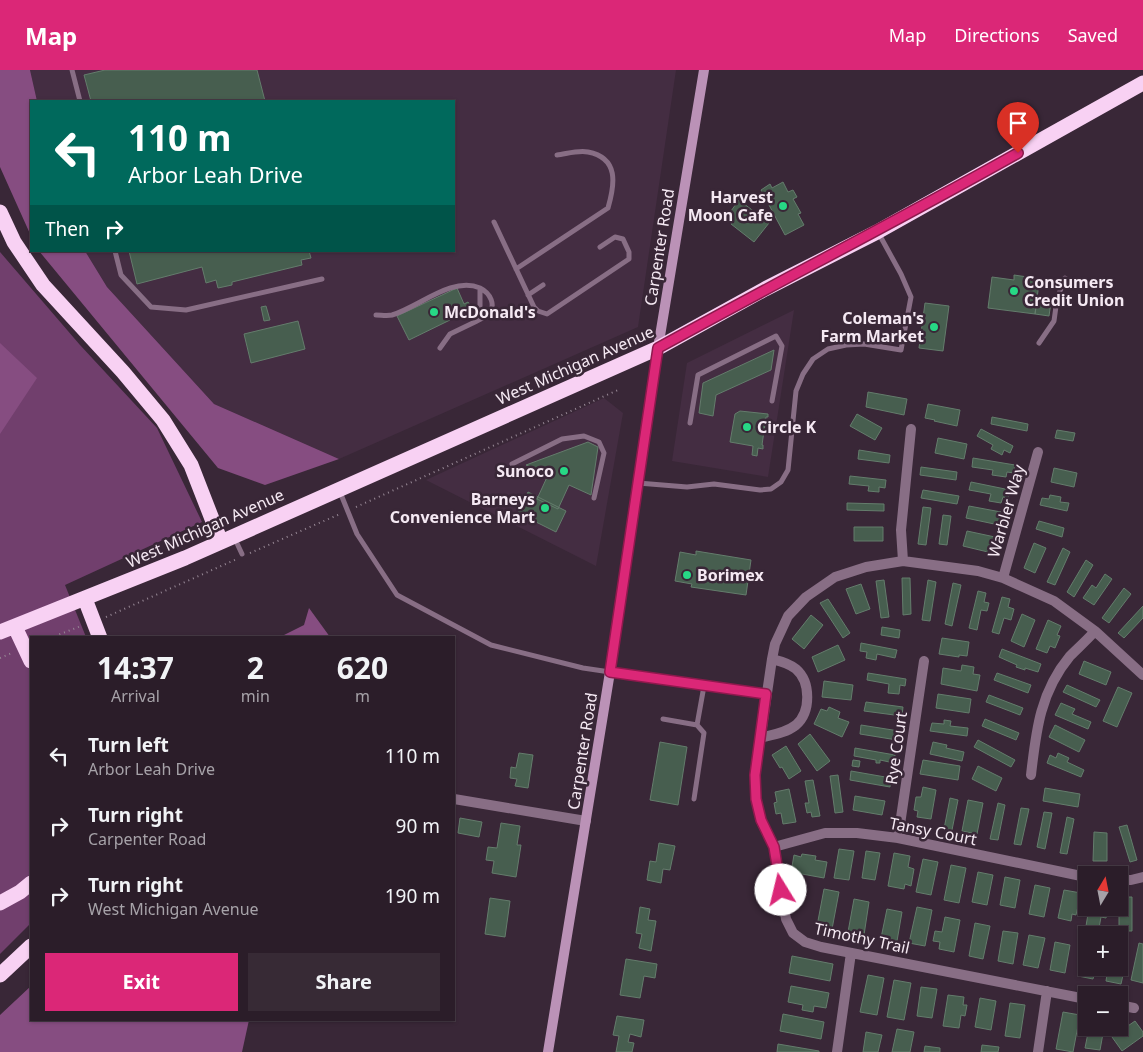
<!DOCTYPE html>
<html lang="en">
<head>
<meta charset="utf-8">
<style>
	:root { --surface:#2b1d29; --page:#372a35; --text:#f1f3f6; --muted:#a6a2a8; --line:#473b46; --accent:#db2777 }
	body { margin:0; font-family:"Noto Sans",sans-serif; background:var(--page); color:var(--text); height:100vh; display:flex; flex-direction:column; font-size:19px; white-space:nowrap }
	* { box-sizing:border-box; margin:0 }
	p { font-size:16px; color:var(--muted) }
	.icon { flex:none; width:28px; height:28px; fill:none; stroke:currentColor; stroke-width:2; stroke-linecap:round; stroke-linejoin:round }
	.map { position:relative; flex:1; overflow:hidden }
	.drawer { position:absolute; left:30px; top:566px; width:425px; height:385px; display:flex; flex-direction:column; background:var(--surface); border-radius:0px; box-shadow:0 1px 4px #0004,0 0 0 1px var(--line) }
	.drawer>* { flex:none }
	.top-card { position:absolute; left:30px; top:30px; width:425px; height:152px; border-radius:0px; box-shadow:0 1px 4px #0004,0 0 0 1px var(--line); background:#00695c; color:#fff; overflow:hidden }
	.needle { width:32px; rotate:10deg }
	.tools { position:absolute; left:1078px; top:796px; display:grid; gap:10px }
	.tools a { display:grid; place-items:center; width:50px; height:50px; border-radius:0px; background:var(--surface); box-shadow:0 1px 4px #0004,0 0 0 1px var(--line); font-size:25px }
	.pin { position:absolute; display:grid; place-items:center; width:42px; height:42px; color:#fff; margin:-51px -21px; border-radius:50% 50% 50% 0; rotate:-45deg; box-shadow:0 0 5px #0007 }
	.pin .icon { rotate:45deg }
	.me { position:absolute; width:55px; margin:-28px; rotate:351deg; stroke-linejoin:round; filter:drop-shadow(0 0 4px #0008) }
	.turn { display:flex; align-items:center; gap:18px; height:105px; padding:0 15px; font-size:22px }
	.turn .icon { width:65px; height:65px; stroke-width:2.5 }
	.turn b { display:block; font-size:35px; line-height:42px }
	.then { display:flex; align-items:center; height:48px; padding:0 15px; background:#0003; gap:10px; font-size:19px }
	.eta { display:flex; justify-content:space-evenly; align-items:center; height:85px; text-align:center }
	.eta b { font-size:30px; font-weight:700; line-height:35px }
	.action { display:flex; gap:10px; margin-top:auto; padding:10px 15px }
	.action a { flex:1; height:58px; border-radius:0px; background:var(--accent); color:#fff; font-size:20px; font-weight:700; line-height:58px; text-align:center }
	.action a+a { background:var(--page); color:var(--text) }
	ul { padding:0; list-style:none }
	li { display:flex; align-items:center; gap:15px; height:70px; padding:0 15px }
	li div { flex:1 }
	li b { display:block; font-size:19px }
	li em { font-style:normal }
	header { display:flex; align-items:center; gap:30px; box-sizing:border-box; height:70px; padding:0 25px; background:var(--accent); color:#fff }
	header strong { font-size:24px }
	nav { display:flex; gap:28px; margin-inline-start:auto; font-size:18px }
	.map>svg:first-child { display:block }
	.built { fill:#442d42 }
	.green { fill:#713f6d }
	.forest { fill:#864d81 }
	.building { fill:#475e4f; stroke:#647c6c }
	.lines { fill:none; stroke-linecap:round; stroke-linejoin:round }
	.path { stroke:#978895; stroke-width:2; stroke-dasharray:1 4; stroke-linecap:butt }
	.lane { stroke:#886e85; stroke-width:5 }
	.street { stroke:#886e85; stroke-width:10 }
	.secondary { stroke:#bb92b7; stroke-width:10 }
	.highway { stroke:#f8d1f3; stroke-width:15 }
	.route-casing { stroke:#8e194d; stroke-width:12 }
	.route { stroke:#db2777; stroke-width:9 }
	.poi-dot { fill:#27d885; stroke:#392737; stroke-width:2 }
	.labels { text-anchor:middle; stroke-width:5; stroke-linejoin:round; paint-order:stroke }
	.poi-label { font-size:16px; font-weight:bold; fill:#f5e9f3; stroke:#392737; text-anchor:end }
	.street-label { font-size:16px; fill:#f5e9f3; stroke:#392737 }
</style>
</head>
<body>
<header>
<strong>Map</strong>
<nav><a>Map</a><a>Directions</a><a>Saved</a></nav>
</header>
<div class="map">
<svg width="1143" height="982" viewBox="0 0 1143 982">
	<rect width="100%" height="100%" fill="#392737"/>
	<path class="built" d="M30,0H676L638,257L339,389L214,334L107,217L85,181H454V31H37Z
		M794,240L768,407L672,391L687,293Z
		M604,328L623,343L596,496L426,410Z"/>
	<path class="green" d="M0,182L80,275L157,358L202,452L65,515L86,567L31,568V853L0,884Z"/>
	<path class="forest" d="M0,0H30L37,31H31V166L0,97Z
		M39,181H85L107,217L214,334L339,389L265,415L218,398Z
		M0,273L37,308L0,364Z
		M309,538L330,567H280L304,555Z
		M31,916V950H249L242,982H0V945Z"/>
	<path class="building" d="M105,0H257L265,31H91L84,5Z
		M783,112L788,122L793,120L797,127L793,129L801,143L798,144L804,155L785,165L761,120L770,114L772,118Z
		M739,130L769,153L754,172L731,154L734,150L728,145Z
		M129,181H309L311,188L301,190L302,195L232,212V215L218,218L216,210L206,213L202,197L137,214Z
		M1014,205L1034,208V212L1039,213L1035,244L988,238L992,207L1014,210Z
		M457,218L464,234L468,232L471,237L449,247L450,250L409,270L397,246Z
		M1037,230L1051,232L1049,246L1035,244Z
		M925,233L949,236L943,281L919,278Z
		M266,236L270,250L264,251L261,237Z
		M298,251L305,279L251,293L244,264Z
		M774,280L771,300L716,325L713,346L699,343L703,313Z
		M868,322L907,329L904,345L866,337Z
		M928,334L960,340L957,356L934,351L935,350L925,348Z
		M740,341L768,344V347H766L762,375H763V379L758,378L757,386L752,385L753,376L730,372L735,344Z
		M857,344L882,358L875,370L850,356Z
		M992,347L1028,354L1027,361L991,354Z
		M981,359L1013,376L1010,383L1004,380L1002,385L991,379L993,375L977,366Z
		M1057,360L1075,363L1073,371L1055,368Z
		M938,368L967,374L964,389L935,383Z
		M588,372L598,377L591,425L569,415L558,439L537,429L548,405L526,395Z
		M859,380L890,385L889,393L858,389Z
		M973,388L1015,395L1014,403L1007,402L1006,407L992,405L993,400L972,397Z
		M921,397L957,402L956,410L920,405Z
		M1054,398L1077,403L1074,417L1051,412Z
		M850,406L886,410L885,418L879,417V422L868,421L869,416L849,414Z
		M971,412L1010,420L1008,428L1003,427L1001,433L989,431L991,424L969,420Z
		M923,420L959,426L957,434L921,428Z
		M528,422L566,441L556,462L518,443Z
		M1050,425L1061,427L1060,432L1069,433L1067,441L1040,435L1042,428L1049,429Z
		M847,433L884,434V441L847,440Z
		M969,436L1001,442L999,455L966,448Z
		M923,437L931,438L926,475L918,474Z
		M943,445L951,446L947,475L939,474Z
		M1039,451L1064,458L1062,467L1036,459Z
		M854,457H883V471H854Z
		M967,461L995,467L992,483L963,476Z
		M1034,473L1046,478L1035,503L1024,498Z
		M1063,478L1070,482L1055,515L1047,512Z
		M696,481L751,490L746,525L691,517L692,514L675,511L680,482L696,485Z
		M1086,490L1093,495L1074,527L1067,522Z
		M1105,504L1112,509L1094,535L1083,528L1092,515L1096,518Z
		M902,508H910L911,544L903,545Z
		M884,510L889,547L881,548L876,511Z
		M928,510L936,512L930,551L922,550Z
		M953,513L961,515L952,556L945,554Z
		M861,514L870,539L856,544L846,519Z
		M1124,518L1131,524L1109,553L1102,548Z
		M978,521L986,523L984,532L989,533L987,541L981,540L977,560L969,558Z
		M1002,527L1010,529L1008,537L1014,539L1011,550L1004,548L999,564L992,562Z
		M828,529L850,563L843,568L820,533Z
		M1143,536V548L1124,568L1118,563Z
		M1022,544L1035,550L1024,577L1011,571Z
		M811,545L823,555L804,579L792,569Z
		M1048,550L1061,556L1057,565L1060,566L1055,578L1050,576L1047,583L1036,579Z
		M882,557L900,560L899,568L881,565Z
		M942,568L969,572L967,586L959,585V587L939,584Z
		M861,573L897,580L895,588L877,584L876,590L866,588L867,582L860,581Z
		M838,575L845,590L818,602L812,587Z
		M1002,579L1041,594L1038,602L1025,598V600L1016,597L1017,595L999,587Z
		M1084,591L1111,602L1106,615L1079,604Z
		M962,595L974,597L973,604L980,605L977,621L941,614L943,598L961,601Z
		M868,603L906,609L905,616L900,615L899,624L888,623L889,614L867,610Z
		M997,603L1031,615L1028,623L994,610Z
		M824,611L853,615L851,630L822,627Z
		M1067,615L1100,630L1096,637L1063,622Z
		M1118,617L1132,623L1117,657L1103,651Z
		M938,624L971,629L969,643L936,638Z
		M989,625L1023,638L1020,645L986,632Z
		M866,632L903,637L902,646L864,641Z
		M1061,633L1075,639L1072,644L1091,652L1088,659L1055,645Z
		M829,637L840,642L838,648L849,652L842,667L814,654L821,639L827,641Z
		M985,649L1019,663L1016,670L982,656Z
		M944,650L951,651L950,656L968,658L967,666L930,661L932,653L944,654Z
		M861,655L899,661L897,670L860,664Z
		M1055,655L1085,670L1079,682L1049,667Z
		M810,664L830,691L817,701L798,674Z
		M978,670L1015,690L1011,697L974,677Z
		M660,672L687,677L678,735L650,730Z
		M933,672L947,675L946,678L964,682L962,691L930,684Z
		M786,676L801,701L789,709L782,697L780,698L772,685Z
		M855,678L895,685L894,693L880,690V693H876V690L854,686Z
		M519,683L533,685L528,718L515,716L517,709L510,708L511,697L516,698Z
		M1058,683L1069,688L1067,692L1084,700L1081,707L1047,693L1050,685L1056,688Z
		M853,690L860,691L859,697L852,696Z
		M923,690L960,696L958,710L920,704Z
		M978,696L1002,708L996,721L972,709Z
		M851,701L891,708L890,717L850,710Z
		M838,705L843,742L835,743L830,706Z
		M813,710L820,746L812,747L811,742L807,743L805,733H809L805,711Z
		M923,717L936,720L931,749L917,747L918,741L914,740L916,727H921Z
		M1045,718L1080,724L1078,737L1043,731Z
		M789,719L796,752L783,754L781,743L776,744L774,733L777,732L775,722Z
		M855,726L885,731L882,745L853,740Z
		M950,728L958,730L952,760L944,759Z
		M968,730L983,733L977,764L962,761Z
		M998,733L1005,735L998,770L990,769Z
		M1021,738L1029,739L1021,775L1014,774Z
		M1044,742L1052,743L1045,779L1037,777Z
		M1067,747L1074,749L1067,784L1060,783Z
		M460,748L482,752L479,767L458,763Z
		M501,753L520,756L517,775H521L516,807L492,803L494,791L486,790L488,777L497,778Z
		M1127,755L1137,790L1130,792L1119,757Z
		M1094,762L1107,763V791H1093Z
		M659,773L675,776L670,800L663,799L661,813L647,810L650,791L656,792Z
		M839,779L854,781L849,810L834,808Z
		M866,781L880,783L875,810L862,808Z
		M894,783L910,786L908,797L914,799L911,816L905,814L904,819L888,816Z
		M802,784L816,786L815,790L827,792L824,808L791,802L794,785L801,787Z
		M923,789L938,792L931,825L916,822Z
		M951,795L966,798L959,833L944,830Z
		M978,802L993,805L987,835L972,832Z
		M1005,807L1020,810L1015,838L1000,835Z
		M1035,815L1050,818L1044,847L1029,844Z
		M824,819L839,822L832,859L817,856Z
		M1064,820L1081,823L1076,845L1072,844L1071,851L1058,848Z
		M1119,827H1132V861H1119Z
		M490,828L510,831L505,867L485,864Z
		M854,829L869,832L864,865L848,862Z
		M640,837L650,839L648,850L656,851L651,881L639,878L642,864L636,863Z
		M917,837L932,840L925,876L909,873Z
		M1089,838H1103L1102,839L1108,840L1106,848L1101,847L1099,858L1086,856Z
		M887,839L902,842L897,871L881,868Z
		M945,847L960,850L954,882L939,879L940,872L933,871L935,861L942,862Z
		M975,853L990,856L983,889L969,886Z
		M1003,861L1018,863L1013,894L998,891Z
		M1029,865L1045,868L1038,898L1023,895Z
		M1055,872L1070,875L1065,903L1050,900Z
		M1139,873L1143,874V913L1131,910Z
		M1084,878H1086V898H1096L1093,909L1078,906Z
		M1119,881L1128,883L1121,914L1106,911L1108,898H1119Z
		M792,886L833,894L830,911L789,903Z
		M626,889L657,894L655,908L644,906L640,928L620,925Z
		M868,905L884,908L877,945L860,942Z
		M894,910L911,913L904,950L887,947Z
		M791,916L829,923L826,938L814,936L813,942L802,940L803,935L788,932Z
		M921,917L937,919L932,948L917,946Z
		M948,925L964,927L963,935H967L965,946L961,945L959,958L943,956Z
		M980,928L996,931L991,960L975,957Z
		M1010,933L1025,935L1020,968L1005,966Z
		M1063,942L1080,945L1073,982L1056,979Z
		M783,944L824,952L821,969L780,961Z
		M617,946L644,950L641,967L630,964L628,972L634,973L632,982H616L619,966L613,965Z
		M1135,951L1143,962V966L1122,981L1112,967Z
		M1089,958H1104L1100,980L1085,978Z
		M897,959L914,962L910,982H892Z
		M866,962L882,965L878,982H863Z
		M778,974L819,981V982H777Z
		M982,975L999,977L998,982H981Z
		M925,976L940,978V982H924Z"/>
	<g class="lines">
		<path class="path" d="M356,437L618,320
			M250,483L340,444
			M106,547L237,489
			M50,568L81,556
			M0,588L12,583"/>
		<path class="lane" d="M72,0L80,31
			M494,152L534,237L538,241L547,244L629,189V182L623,169L615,167L600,177
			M115,181L121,205L151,237L186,240L322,209
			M516,199L608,138C615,114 619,88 588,82C578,80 566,84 557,85
			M528,225L543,215
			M376,245C381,245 387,246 392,245C419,237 452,206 480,218V236L477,251L450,264L440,278
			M477,251C480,249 485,247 488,245C497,235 490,223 480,218
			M1039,273L1054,251L1057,229L1065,208
			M690,353L698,305L776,266L782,276L772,331
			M512,394L562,369L584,366L599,372L604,383L594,428
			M638,413L687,417L714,414L760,420L771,419L781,412L788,400L796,321L803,304L813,289L828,279L846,275L864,274L901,280L911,227L901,204L879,164
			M340,422L357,464L397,525L491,575L583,598L610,602
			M235,469L242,484
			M663,649L697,655L704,663L694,729
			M697,655L704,616"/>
		<path class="street" d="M903,491L901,460L911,359
			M1003,508L1038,382
			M610,602L767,624
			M760,668C772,665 786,663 796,655C811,642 811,612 796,599C789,593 780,591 772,589
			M1031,705C1036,661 1040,622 1070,586C1078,578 1087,570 1095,561
			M454,729L586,751
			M898,768L924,591
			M774,777L825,763H857L898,768L1086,807
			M1119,810H1131L1143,807
			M1086,929L821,877L805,872L793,863L786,849L774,777L761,751L756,729L755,705L772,589L775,574L788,546L806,527L835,507L866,497L903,491L978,501L1003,508L1054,531L1095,561L1143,605
			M1119,935L1134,938
			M837,982L851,883
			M1038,982L1047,921"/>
		<path class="secondary" d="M548,982L610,602L658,278L704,0"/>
		<path class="highway" d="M0,142L14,172L43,215L123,302L163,350L191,395L221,472
			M85,529L100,568
			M15,557L31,591
			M0,562L185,488L658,278L765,219L877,162L1143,13
			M0,833L20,822L31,813
			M0,905L31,876"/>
	</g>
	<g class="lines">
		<g class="route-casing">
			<path id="route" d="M781,820L774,777L761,750L756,729L755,705L766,624L610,602L658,278C778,212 899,150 1018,83"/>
		</g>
		<use href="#route" class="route"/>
	</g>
	<g class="poi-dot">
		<circle cx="783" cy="136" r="5"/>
		<circle cx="1014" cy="221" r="5"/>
		<circle cx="434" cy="242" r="5"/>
		<circle cx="934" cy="257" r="5"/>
		<circle cx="747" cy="357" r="5"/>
		<circle cx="564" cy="401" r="5"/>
		<circle cx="545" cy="438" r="5"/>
		<circle cx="687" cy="505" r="5"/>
	</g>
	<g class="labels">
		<g class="poi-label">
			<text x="773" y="133">Harvest<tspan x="773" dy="18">Moon Cafe</tspan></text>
			<text x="1024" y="218" text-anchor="start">Consumers<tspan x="1024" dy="18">Credit Union</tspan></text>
			<text x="444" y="248" text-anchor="start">McDonald's</text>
			<text x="924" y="254">Coleman's<tspan x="924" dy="18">Farm Market</tspan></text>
			<text x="757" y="363" text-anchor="start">Circle K</text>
			<text x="554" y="407">Sunoco</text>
			<text x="535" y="435">Barneys<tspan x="535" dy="18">Convenience Mart</tspan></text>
			<text x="697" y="511" text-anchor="start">Borimex</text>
		</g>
		<g class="street-label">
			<text transform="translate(659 177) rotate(-81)" y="6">Carpenter Road</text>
			<text transform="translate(575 295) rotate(-24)" y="6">West Michigan Avenue</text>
			<text transform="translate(1006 441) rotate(-74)" y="6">Warbler Way</text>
			<text transform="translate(205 458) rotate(-24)" y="6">West Michigan Avenue</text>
			<text transform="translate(896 678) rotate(-82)" y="6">Rye Court</text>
			<text transform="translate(582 681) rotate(-81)" y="6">Carpenter Road</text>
			<text transform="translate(933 761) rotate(11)" y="6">Tansy Court</text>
			<text transform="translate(862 868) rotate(12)" y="6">Timothy Trail</text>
		</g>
	</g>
</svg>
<div class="tools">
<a><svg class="needle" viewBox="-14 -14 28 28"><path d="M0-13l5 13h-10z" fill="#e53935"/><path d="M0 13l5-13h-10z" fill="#a6a2a8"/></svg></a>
<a>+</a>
<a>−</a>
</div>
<div class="pin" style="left:1018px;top:83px;background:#d93025"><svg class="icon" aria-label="arrive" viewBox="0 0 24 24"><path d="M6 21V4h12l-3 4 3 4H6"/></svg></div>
<svg class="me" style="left:781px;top:820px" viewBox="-20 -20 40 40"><circle r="19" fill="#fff"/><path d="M0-13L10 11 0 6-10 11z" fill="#db2777"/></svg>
<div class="top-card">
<div class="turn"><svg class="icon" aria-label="left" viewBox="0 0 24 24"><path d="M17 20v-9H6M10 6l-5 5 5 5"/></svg><div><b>110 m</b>Arbor Leah Drive</div></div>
<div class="then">Then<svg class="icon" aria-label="right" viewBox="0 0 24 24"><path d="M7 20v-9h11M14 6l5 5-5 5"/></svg></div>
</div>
<section class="drawer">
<div class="eta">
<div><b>14:37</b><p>Arrival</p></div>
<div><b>2</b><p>min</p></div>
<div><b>620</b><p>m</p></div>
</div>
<ul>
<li><svg class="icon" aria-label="left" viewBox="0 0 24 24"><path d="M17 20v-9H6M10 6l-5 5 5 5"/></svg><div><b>Turn left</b><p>Arbor Leah Drive</p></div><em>110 m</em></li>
<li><svg class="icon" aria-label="right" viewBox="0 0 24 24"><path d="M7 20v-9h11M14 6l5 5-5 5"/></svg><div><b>Turn right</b><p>Carpenter Road</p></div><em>90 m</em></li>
<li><svg class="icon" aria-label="right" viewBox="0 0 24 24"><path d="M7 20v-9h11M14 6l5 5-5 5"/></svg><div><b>Turn right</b><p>West Michigan Avenue</p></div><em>190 m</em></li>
</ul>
<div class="action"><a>Exit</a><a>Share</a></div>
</section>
</div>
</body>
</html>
